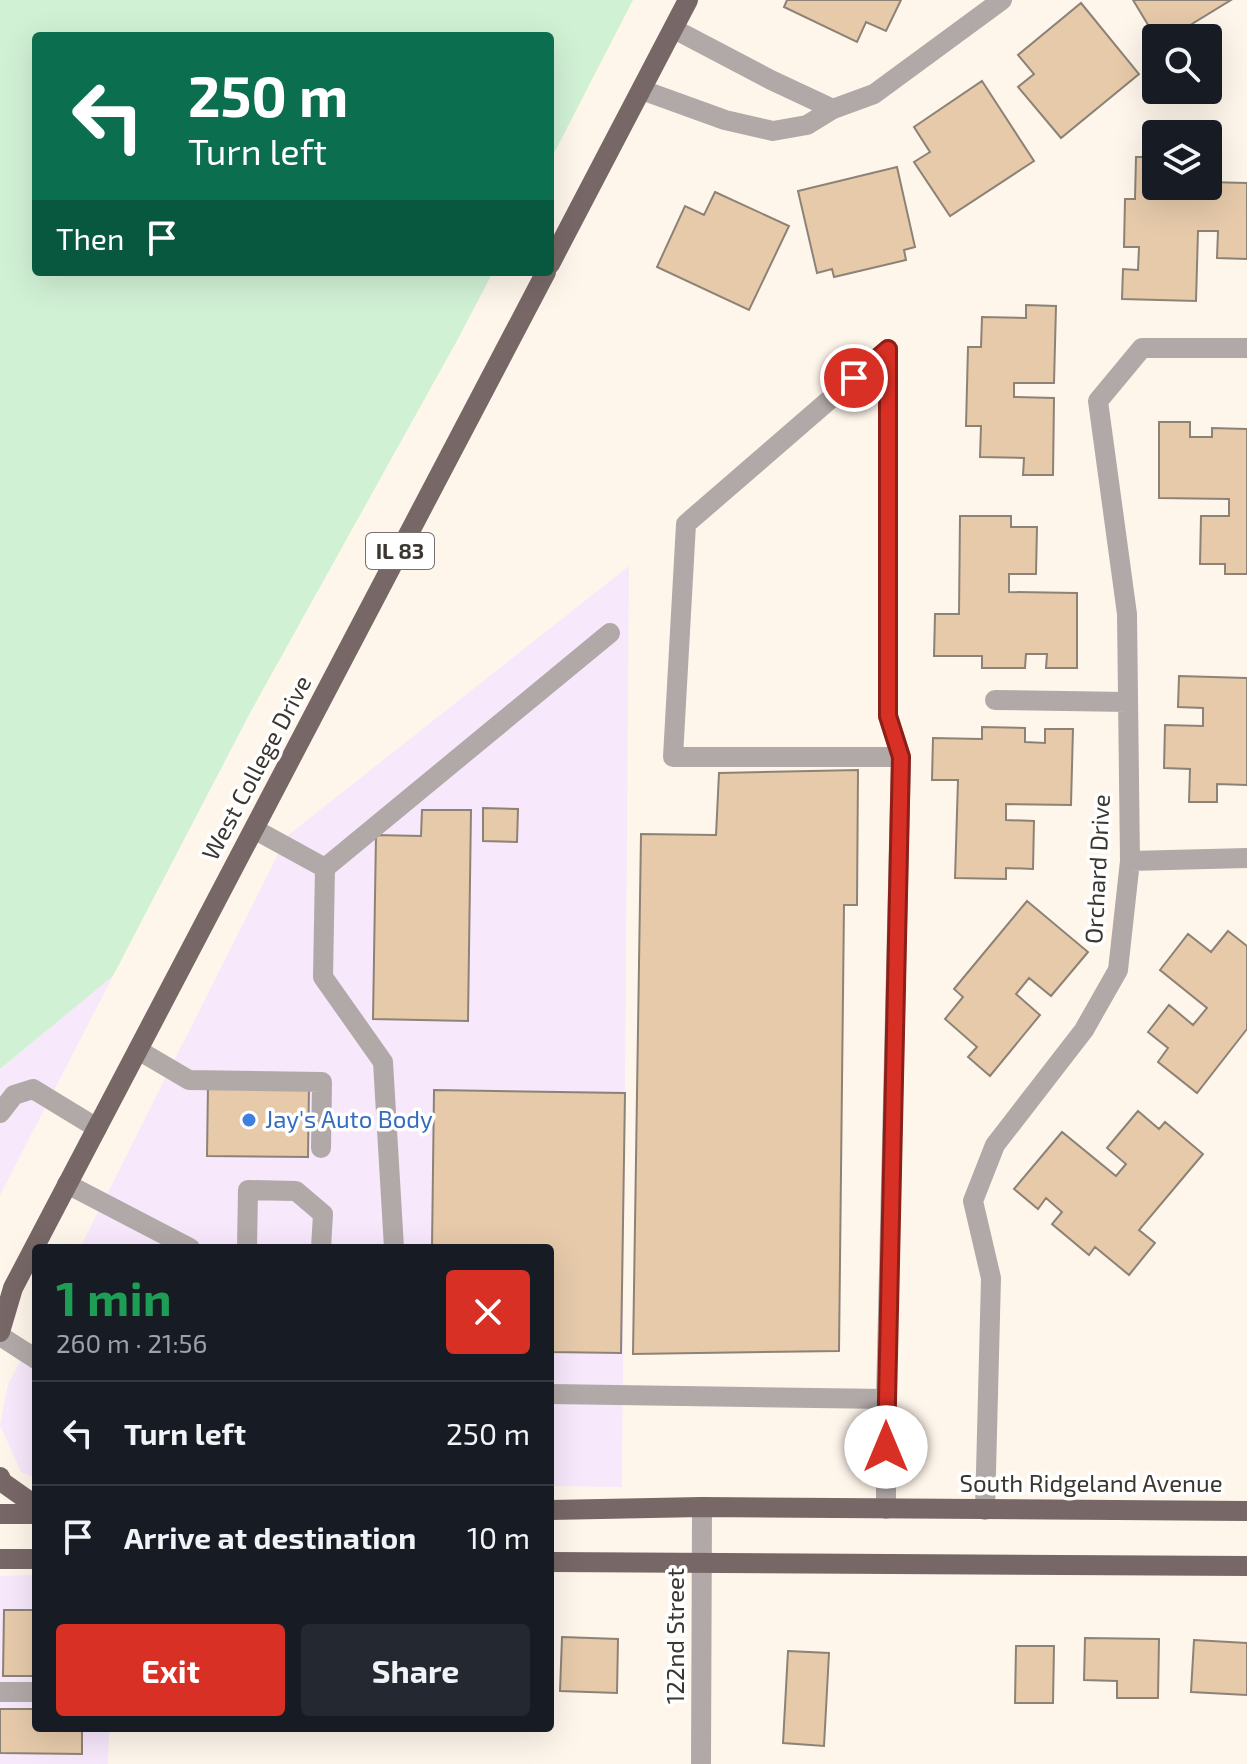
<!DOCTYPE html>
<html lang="en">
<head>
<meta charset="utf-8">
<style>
	:root { --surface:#171b24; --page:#242831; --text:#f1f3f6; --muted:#9ea1a6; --line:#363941; --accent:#d93025 }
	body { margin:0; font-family:"Exo 2",sans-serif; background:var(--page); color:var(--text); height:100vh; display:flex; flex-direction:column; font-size:30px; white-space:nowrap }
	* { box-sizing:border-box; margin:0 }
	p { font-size:26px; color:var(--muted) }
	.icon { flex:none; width:44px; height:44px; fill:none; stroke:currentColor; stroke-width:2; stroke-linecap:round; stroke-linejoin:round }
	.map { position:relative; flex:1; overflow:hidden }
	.details { position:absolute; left:32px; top:1244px; width:522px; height:488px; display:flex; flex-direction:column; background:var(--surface); border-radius:8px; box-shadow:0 8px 32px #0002 }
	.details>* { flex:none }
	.top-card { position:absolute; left:32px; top:32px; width:522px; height:244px; border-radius:8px; box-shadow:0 8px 32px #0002; background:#0b6e4f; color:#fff; overflow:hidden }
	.tools { position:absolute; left:1142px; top:24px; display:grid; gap:16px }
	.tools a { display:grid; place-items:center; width:80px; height:80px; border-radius:8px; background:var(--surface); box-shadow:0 8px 32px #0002; font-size:40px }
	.pin { position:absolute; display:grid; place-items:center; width:68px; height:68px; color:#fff; margin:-34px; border:4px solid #fff; border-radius:50%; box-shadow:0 2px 8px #0007 }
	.me { position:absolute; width:88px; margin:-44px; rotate:0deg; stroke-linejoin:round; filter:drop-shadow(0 0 6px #0008) }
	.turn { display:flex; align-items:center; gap:28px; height:168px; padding:0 24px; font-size:36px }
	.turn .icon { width:104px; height:104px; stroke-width:2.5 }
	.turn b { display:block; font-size:56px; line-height:68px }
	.then { display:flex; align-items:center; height:76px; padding:0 24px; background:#0003; gap:16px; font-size:30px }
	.round { display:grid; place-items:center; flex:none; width:84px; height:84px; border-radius:8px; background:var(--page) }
	.headline { display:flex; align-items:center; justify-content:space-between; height:136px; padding:0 24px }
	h1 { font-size:48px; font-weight:700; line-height:60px; color:#1e9e55 }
	.action { display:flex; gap:16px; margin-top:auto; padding:16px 24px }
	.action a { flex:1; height:92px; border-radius:8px; background:var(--accent); color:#fff; font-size:32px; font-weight:700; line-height:92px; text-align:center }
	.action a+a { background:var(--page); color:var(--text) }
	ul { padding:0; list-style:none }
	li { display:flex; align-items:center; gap:24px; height:104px; padding:0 24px; border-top:2px solid var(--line) }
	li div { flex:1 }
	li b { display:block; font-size:30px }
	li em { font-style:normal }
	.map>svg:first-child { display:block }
	.commercial { fill:#f7e8fb }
	.green { fill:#d1f1d5 }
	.building { fill:#e6caaa; stroke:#8d8276; stroke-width:2 }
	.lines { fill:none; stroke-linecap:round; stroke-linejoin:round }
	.minor { stroke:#b1a9a8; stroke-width:20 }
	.major { stroke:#776867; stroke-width:20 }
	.route-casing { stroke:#8d1f18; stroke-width:20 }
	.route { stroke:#d93025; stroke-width:14 }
	.shop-dot { fill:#3f7fe0; stroke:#fff; stroke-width:3 }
	.labels { text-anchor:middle; stroke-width:7; stroke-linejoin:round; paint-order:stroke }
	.shield { fill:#fff; stroke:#75726e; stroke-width:2 }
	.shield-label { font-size:22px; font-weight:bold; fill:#3a3630 }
	.street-label { font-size:24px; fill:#3a3630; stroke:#fff }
	.shop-label { font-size:24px; fill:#366cbe; stroke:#fff; text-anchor:start }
</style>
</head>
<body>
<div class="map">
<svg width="1247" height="1764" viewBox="0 0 1247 1764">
	<rect width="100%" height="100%" fill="#fff6eb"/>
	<path class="commercial" d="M629,566L622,1487L550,1486V1248H80L287,836Z
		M113,976L0,1195V1069Z
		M36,1333V1478L21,1472L0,1425L8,1384Z
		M36,1575V1728H109L108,1764H0V1576Z"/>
	<path class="green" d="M0,0H633L550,161V36H36V272H493L459,337L250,713L113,976L0,1069Z"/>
	<path class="building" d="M787,0H901L886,31L866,22L857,42L784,7Z
		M1133,0H1231L1169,38H1156Z
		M1081,3L1139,74L1061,138L1018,87L1034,74L1018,55Z
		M982,81L1034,161L950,216L914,162L930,152L914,127Z
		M1136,157H1156V186H1208V182L1247,183V259L1217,258L1218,231H1198L1196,301L1122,299L1123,269L1138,270L1139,247H1124L1125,199H1135Z
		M897,167L915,247L904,250L906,260L834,277L832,269L817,273L798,191Z
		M715,192L789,226L749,310L657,267L685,206L704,215Z
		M1026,305L1056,306L1054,383H1014V397L1054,398L1053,475H1023L1024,458L980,457L981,426H966L968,347H981L982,317L1026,318Z
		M1159,422H1190V437H1212V428L1247,429V574H1225V564H1200L1201,516H1229V499L1159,498Z
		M960,516H1011V527H1037L1036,574H1009V592L1077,593V668H1046L1047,654H1026L1025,668H982V656H934L935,614H959Z
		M1179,676L1247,678V785L1217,784V802H1189L1190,769L1164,768L1165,725L1203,726V708L1178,707Z
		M982,727L1025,728V742L1045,743V729H1073L1071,805L1006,804V820L1034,821L1033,869L1006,868V879L955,878L958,780H932L933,738L982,739Z
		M858,770L857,905H844L839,1351L633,1354L641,834L716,835L719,773Z
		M483,808L518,809L517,842L483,841Z
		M422,810H471L468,1021L373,1019L376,835L421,836Z
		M1027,901L1088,952L1051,996L1029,978L1016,994L1040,1015L990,1076L968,1057L977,1047L945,1019L963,997L954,989Z
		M1228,931L1247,946V1029L1197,1093L1158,1062L1168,1048L1148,1032L1169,1005L1193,1025L1207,1008L1160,970L1188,934L1211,952Z
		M208,1085L309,1086L308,1157L207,1156Z
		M434,1090L625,1093L621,1353L550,1352V1248H432Z
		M1138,1111L1159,1129L1165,1122L1203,1154L1139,1230L1155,1243L1129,1275L1095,1247L1089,1255L1052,1224L1062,1212L1046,1198L1038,1209L1014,1189L1062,1132L1116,1176L1126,1164L1107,1148Z
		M4,1610H36V1676H3Z
		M562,1637L618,1639L617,1693L560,1691Z
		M1085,1638L1159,1639L1158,1698H1117V1681L1084,1680Z
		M1194,1640L1247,1643V1695L1191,1692Z
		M1016,1646H1054L1053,1703H1015Z
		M788,1651L829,1653L824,1746L783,1743Z
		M0,1709H36V1728H82V1754L0,1753Z"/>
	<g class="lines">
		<path class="minor" d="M674,29L771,80L833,109
			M642,90L725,120L773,131L807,125L833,109L874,94L1002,0
			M888,349V716L901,757
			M995,700L1128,702
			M254,829L325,868
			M1130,861L1247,858
			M138,1050L189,1080L322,1082L321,1148
			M0,1113L14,1095L33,1089L97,1128
			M67,1184L190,1248
			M247,1248L248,1190L296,1191L323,1214L321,1248
			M394,1248L383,1062L323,977L325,868L610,633
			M0,1336L36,1359
			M550,1394L886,1399V1509
			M886,1399L901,757H673L686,524L888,349
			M985,1510L991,1278L973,1201L995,1145L1084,1030L1118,970L1130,861L1127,614L1098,401L1142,348H1247
			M0,1692H36
			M701,1764L702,1507"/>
		<path class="major" d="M550,264L688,0
			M0,1332L13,1288L546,272
			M0,1477L2,1482L36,1506
			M550,1510L702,1507L1247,1511
			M0,1514H36
			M0,1559H36
			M550,1562L1247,1566"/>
	</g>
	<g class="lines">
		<g class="route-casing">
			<path id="route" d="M854,378L888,349V716L901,757L886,1447"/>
		</g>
		<use href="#route" class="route"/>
	</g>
	<circle class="shop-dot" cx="249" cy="1120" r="8"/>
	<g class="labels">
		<rect class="shield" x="366" y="533" width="68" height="36" rx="6"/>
		<g class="shield-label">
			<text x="400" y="559">IL 83</text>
		</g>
		<g class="street-label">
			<text transform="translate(257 768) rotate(-62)" y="8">West College Drive</text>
			<text transform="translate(1098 869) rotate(-87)" y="8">Orchard Drive</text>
			<text x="1091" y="1492">South Ridgeland Avenue</text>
			<text transform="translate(676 1636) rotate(-90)" y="8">122nd Street</text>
		</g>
		<g class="shop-label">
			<text x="265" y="1128">Jay's Auto Body</text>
		</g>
	</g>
</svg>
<div class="tools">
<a><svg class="icon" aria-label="search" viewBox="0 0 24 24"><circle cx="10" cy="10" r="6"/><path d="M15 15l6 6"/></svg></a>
<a><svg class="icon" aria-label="layers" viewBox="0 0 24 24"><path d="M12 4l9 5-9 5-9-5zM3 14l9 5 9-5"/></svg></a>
</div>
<div class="pin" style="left:854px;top:378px;background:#d93025"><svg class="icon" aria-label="arrive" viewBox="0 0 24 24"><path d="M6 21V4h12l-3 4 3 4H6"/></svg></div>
<svg class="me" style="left:886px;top:1447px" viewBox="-20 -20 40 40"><circle r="19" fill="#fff"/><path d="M0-13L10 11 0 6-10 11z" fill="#d93025"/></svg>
<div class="top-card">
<div class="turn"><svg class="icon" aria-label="left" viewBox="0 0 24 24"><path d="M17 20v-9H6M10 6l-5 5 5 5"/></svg><div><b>250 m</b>Turn left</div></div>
<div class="then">Then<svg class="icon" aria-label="arrive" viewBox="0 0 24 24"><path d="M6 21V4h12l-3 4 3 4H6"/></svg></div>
</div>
<section class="details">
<div class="headline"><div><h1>1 min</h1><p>260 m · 21:56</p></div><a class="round" style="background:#d93025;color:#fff"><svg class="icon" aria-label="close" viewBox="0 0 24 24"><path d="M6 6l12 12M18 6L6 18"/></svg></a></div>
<ul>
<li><svg class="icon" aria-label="left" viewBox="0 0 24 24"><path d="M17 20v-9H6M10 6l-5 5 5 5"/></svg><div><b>Turn left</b></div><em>250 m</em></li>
<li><svg class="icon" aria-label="arrive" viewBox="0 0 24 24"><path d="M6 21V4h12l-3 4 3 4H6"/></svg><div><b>Arrive at destination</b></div><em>10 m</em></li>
</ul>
<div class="action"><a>Exit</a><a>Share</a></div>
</section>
</div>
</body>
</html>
